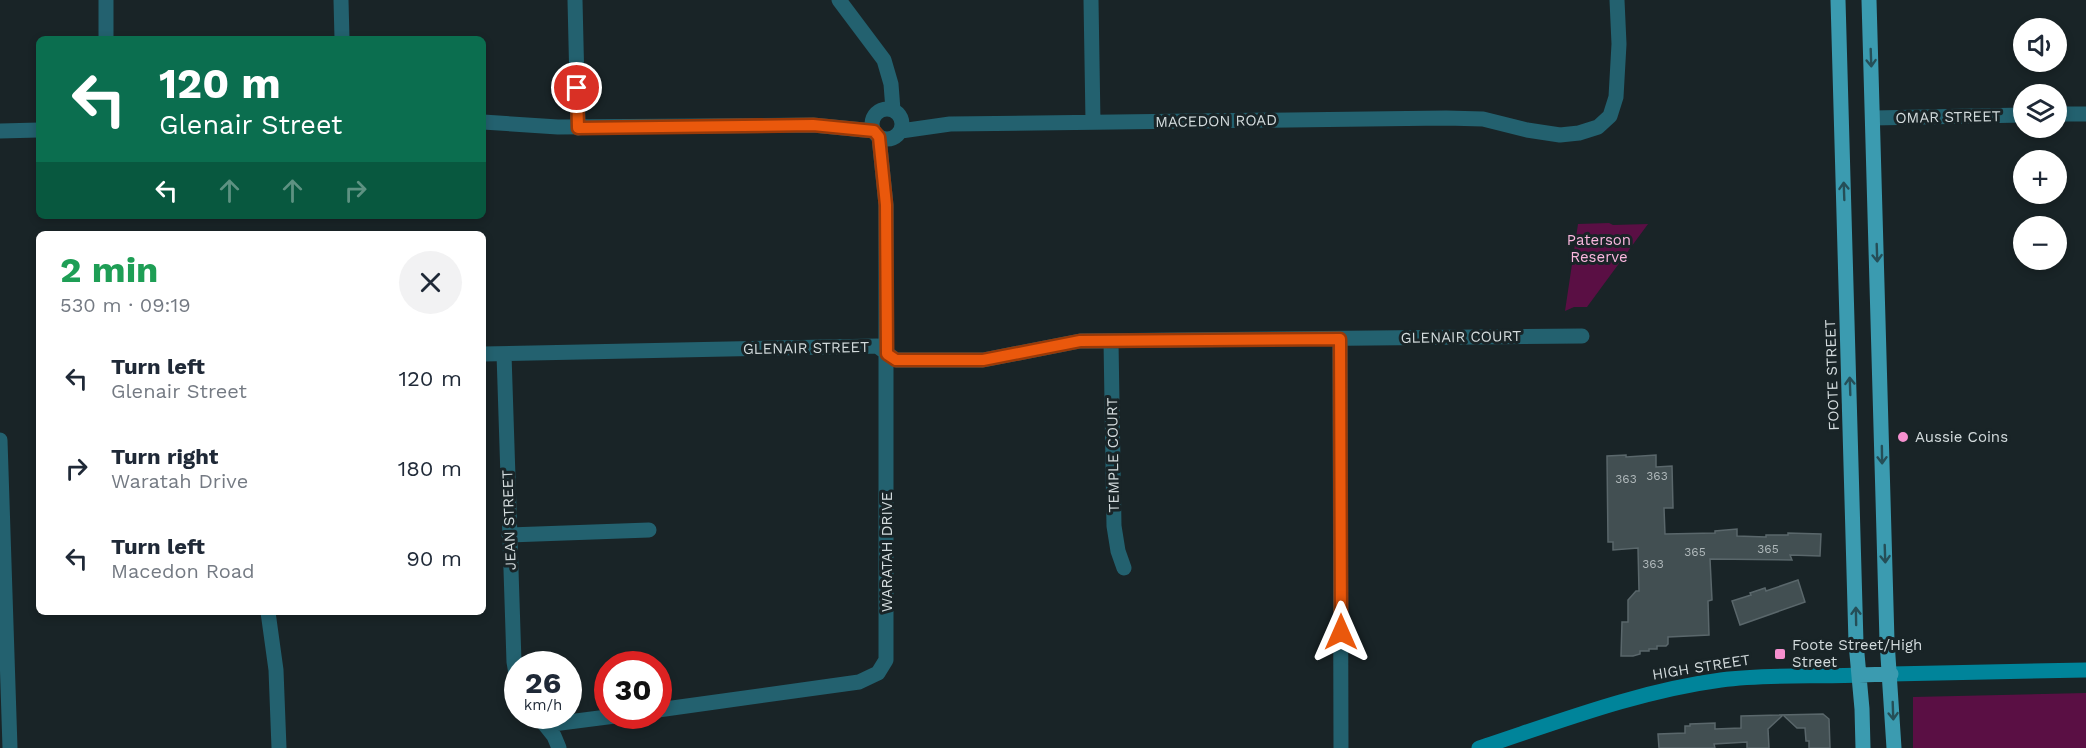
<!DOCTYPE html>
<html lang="en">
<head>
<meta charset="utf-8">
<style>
	:root { --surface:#fff; --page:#f2f2f3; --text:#1f2937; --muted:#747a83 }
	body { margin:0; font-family:"Work Sans",sans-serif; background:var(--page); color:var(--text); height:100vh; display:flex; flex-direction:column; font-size:22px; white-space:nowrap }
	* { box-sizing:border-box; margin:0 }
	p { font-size:20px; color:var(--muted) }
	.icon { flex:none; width:33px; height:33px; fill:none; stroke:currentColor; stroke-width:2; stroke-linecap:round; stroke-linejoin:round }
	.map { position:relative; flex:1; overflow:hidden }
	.panel { position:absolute; left:36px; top:231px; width:450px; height:384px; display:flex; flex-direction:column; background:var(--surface); border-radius:9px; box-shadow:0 3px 9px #0003 }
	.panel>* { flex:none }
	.guide { position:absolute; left:36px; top:36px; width:450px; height:183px; border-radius:9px; box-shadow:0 3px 9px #0003; background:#0b6e4f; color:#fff; overflow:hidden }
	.controls { position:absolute; left:2013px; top:18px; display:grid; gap:12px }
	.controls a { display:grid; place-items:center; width:54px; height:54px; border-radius:50%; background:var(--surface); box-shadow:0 3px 9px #0003; font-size:30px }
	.speed { position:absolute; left:504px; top:651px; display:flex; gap:12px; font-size:30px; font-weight:700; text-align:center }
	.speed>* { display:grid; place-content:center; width:78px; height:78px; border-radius:50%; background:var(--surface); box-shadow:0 3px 9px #0003; line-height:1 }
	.speed small { font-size:15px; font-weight:400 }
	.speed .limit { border:9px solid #d22; background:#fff; color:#111 }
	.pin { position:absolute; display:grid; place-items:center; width:51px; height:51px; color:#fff; margin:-26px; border:3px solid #fff; border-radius:50%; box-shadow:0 2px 6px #0007 }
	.me { position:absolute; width:66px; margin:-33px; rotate:0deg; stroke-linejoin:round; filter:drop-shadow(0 0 4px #0008) }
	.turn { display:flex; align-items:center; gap:21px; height:126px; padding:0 24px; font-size:27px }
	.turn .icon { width:78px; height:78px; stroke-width:2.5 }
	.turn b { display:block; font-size:42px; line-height:51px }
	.lanes { display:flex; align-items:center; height:57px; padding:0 24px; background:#0003; justify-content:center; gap:30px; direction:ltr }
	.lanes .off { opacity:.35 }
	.round { display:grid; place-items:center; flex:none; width:63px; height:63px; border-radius:32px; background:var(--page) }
	.headline { display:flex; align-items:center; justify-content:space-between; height:102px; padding:0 24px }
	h1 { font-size:36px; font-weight:700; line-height:45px; color:#1e9e55 }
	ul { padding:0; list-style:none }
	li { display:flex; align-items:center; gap:18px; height:90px; padding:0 24px }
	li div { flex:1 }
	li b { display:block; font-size:22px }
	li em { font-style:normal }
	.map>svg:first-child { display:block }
	.green { fill:#5a0f44 }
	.building { fill:#424f52; stroke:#5a676b; stroke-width:1.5 }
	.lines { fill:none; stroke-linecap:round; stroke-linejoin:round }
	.minor { stroke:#23616f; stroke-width:15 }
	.secondary { stroke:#00849a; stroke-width:15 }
	.primary { stroke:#3b9bb0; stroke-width:15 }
	.oneway { stroke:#254e57 }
	.route-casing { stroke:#983908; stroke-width:15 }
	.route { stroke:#ea580c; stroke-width:10 }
	.poi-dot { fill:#f690cf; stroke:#192427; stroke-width:2 }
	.labels { text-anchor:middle; stroke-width:6; stroke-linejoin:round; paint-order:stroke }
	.number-label { font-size:12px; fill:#afb8ba }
	.street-label { font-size:15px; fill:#d3dbdd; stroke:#192427 }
	.park-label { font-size:15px; fill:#fab7de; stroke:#192427 }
	.poi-label { font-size:15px; fill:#d3dbdd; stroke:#192427; text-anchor:start }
</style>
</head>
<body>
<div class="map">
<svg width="2086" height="748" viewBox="0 0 2086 748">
	<rect width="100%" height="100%" fill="#192427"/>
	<path class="green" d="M1609,223L1613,225L1648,224L1587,307H1574L1565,311L1578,224Z
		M2086,693V748H1913V697Z"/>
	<path class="building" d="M1626,455V457L1656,455V467L1672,466L1673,508H1664L1665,534L1715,533V531L1737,529V536L1766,537V535H1788V533L1821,534L1820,556L1790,555L1792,560L1710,559L1712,600L1708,601L1709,635L1668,637V644L1666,646H1657V649H1649V651H1640V654L1633,656H1621L1622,622H1628V600L1636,591H1639L1638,548L1613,550V542H1608L1607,456Z
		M1798,580L1805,602L1740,625L1732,601L1751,595L1750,593L1765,588L1766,591Z
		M1823,714L1829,719L1830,748H1809V741H1806L1805,728H1797L1783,715L1768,729L1769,748H1747V742L1714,744L1715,748H1659L1658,734L1685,733V726H1690V724L1715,723V729L1741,728V716Z"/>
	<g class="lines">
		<path class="minor" d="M106,0V39
			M341,0L342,39
			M575,0L578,128
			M839,0L884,60L891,84L893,110
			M1091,0L1093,122
			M872 124a15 15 0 1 1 30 0a15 15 0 1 1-30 0Z
			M2056,114H2086
			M1873,118L2024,115
			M483,122L558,127L813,125L874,131
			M0,131L39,130
			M901,131L950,124L1446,118L1483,119L1527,130L1560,135L1579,133L1598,127L1610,116L1616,97L1619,44L1617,0
			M1340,339L1341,748
			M1111,341L1114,526L1118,551L1124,568
			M483,354L877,346L896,360H983L1080,341L1582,336
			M504,354L514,662L518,685
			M0,440L10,748
			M509,535L649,530
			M268,612L276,670L279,748
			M658,710L859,682L878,673L886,660V205L879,137
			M538,716L554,736L559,748
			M545,725L615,716"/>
		<path class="secondary" d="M1891,674L2086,670
			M1479,748C1558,722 1638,691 1721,680C1767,674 1813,677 1859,675"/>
		<path class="primary" d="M1838,0L1856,643L1862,709L1863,748
			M1869,0L1887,641L1894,748
			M1859,675L1891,674"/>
	</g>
	<defs><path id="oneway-shaft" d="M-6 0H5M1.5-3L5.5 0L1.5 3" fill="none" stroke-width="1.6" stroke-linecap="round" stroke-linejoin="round" transform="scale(1.5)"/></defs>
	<g class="oneway">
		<use href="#oneway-shaft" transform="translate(1871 58) rotate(88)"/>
		<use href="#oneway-shaft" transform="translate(1844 191) rotate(-92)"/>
		<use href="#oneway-shaft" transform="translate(1877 253) rotate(88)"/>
		<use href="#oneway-shaft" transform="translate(1850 386) rotate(-92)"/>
		<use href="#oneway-shaft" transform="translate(1882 455) rotate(89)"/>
		<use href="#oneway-shaft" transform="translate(1885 554) rotate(88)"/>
		<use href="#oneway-shaft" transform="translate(1856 616) rotate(-91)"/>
		<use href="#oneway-shaft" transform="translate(1893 711) rotate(88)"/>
	</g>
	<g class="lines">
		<g class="route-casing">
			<path id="route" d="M577,88L578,128L813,125L874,131L879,137L886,205L887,354L896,360H983L1080,341L1340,339L1341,632"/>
		</g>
		<use href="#route" class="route"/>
	</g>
	<g class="poi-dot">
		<circle cx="1903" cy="437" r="6"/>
		<rect x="1774" y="648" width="12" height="12" rx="3"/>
	</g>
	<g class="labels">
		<g class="number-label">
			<text x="1657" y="480">363</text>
			<text x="1626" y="483">363</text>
			<text x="1768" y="553">365</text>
			<text x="1695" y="556">365</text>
			<text x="1653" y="568">363</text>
		</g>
		<g class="street-label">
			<text transform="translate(1948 117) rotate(-1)" y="5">OMAR STREET</text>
			<text transform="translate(1216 121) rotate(-1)" y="5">MACEDON ROAD</text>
			<text transform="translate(1461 337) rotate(-1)" y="5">GLENAIR COURT</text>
			<text transform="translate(806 348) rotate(-1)" y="5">GLENAIR STREET</text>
			<text transform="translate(1832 375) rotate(-92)" y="5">FOOTE STREET</text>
			<text transform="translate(1113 455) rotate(-91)" y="5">TEMPLE COURT</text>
			<text transform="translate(509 520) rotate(-92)" y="5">JEAN STREET</text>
			<text transform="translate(887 552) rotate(-90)" y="5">WARATAH DRIVE</text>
			<text transform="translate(1701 667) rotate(-9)" y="5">HIGH STREET</text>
		</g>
		<g class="park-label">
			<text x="1599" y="245">Paterson<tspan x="1599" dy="17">Reserve</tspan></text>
		</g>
		<g class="poi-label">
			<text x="1915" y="442">Aussie Coins</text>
			<text x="1792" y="650">Foote Street/High<tspan x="1792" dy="17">Street</tspan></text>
		</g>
	</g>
</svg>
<div class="controls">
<a><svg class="icon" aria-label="sound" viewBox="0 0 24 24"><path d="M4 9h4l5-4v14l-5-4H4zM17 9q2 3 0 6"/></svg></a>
<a><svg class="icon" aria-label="layers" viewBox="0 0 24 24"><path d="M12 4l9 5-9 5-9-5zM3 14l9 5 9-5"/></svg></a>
<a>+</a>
<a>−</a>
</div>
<div class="speed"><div>26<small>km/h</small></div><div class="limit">30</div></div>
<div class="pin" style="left:577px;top:88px;background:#d93025"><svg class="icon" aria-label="arrive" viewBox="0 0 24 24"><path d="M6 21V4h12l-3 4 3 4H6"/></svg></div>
<svg class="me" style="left:1341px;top:632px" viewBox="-20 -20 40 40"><path d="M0-17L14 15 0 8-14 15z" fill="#ea580c" stroke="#fff" stroke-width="4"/></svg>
<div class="guide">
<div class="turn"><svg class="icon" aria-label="left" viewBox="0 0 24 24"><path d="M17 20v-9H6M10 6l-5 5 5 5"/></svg><div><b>120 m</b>Glenair Street</div></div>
<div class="lanes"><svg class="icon" aria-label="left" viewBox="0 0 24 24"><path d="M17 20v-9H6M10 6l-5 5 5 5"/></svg><svg class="icon off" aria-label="ahead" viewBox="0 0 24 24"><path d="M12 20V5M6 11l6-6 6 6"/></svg><svg class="icon off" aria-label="ahead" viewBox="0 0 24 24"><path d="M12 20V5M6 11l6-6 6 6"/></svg><svg class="icon off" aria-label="right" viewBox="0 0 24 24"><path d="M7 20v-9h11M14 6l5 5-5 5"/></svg></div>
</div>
<section class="panel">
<div class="headline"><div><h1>2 min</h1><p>530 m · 09:19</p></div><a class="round"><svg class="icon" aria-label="close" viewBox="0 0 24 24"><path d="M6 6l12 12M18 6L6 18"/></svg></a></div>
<ul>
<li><svg class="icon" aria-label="left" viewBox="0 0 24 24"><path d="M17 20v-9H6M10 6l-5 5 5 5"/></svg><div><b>Turn left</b><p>Glenair Street</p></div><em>120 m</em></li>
<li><svg class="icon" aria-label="right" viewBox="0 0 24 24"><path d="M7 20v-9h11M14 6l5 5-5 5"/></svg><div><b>Turn right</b><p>Waratah Drive</p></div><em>180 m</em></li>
<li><svg class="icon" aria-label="left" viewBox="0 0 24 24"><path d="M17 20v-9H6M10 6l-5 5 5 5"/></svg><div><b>Turn left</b><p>Macedon Road</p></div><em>90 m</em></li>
</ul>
</section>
</div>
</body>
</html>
